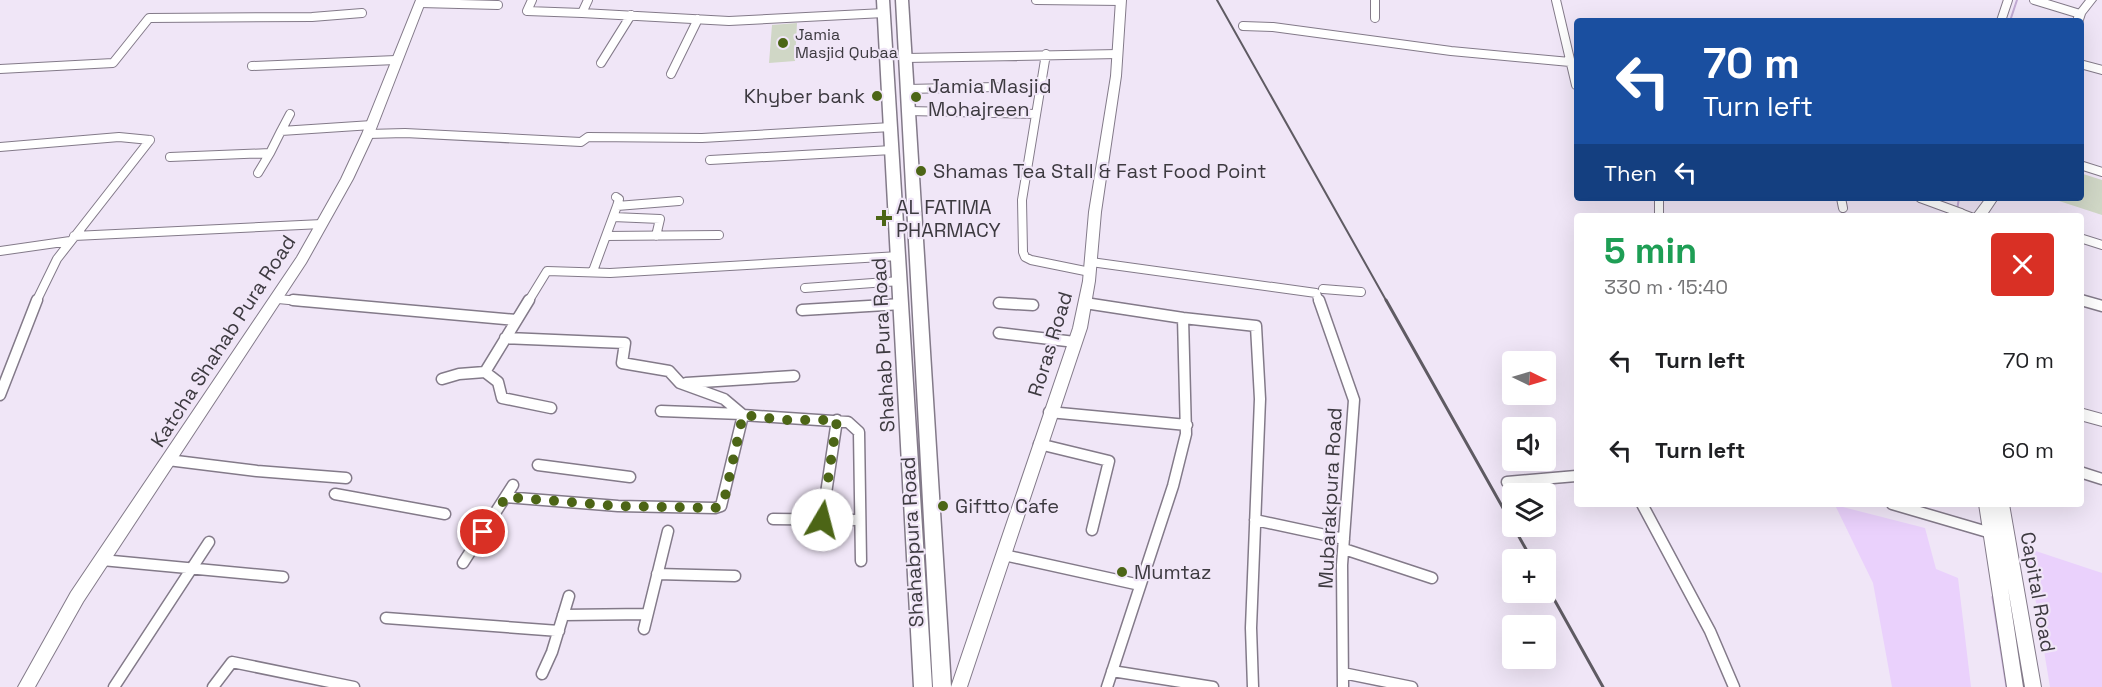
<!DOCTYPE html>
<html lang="en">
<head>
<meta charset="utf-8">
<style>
	:root { --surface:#fff; --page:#f6f6f6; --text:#202124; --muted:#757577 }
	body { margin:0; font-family:"Space Grotesk",sans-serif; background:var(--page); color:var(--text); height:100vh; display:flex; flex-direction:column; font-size:22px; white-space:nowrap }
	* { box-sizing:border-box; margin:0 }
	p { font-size:20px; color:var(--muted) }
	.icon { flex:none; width:33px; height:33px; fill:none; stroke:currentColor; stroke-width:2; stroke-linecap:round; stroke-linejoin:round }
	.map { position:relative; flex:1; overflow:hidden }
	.drawer { position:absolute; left:1574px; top:213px; width:510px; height:294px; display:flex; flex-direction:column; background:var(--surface); border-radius:6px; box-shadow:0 6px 24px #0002 }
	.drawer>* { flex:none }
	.top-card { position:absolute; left:1574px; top:18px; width:510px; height:183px; border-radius:6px; box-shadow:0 6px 24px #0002; background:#1a4fa0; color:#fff; overflow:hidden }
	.needle { width:39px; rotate:95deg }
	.buttons { position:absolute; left:1502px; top:351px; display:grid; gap:12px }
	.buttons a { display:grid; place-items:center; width:54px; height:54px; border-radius:6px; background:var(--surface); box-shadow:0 6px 24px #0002; font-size:30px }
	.pin { position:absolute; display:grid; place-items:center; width:51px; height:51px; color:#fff; margin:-26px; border:3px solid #fff; border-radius:50%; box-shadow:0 2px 6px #0007 }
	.me { position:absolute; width:66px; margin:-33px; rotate:8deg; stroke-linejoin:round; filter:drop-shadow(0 0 4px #0008) }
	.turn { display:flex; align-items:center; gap:21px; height:126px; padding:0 30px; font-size:27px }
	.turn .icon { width:78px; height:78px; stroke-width:2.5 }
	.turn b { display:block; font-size:42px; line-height:51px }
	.then { display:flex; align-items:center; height:57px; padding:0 30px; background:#0003; gap:12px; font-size:22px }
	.round { display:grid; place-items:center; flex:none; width:63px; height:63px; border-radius:6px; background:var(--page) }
	.head { display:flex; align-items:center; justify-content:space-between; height:102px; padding:0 30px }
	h1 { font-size:36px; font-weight:700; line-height:45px; color:#1e9e55 }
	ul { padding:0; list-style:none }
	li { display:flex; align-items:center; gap:18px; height:90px; padding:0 30px }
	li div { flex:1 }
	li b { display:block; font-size:22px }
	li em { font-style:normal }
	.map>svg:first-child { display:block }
	.green { fill:#ead1fc }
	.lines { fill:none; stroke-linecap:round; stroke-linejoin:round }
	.stream-far1 { stroke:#c2aad3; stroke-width:2 }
	.stream { stroke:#c2aad3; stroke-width:3 }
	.building { fill:#d0d7c6 }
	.street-far1-casing { stroke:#837a89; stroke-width:10 }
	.street-casing { stroke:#837a89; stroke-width:13 }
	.secondary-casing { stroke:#837a89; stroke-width:2 }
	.primary-casing { stroke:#837a89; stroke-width:3 }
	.street-far1 { stroke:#fff; stroke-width:8 }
	.street { stroke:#fff; stroke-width:10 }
	.secondary { fill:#fff; fill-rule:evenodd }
	.primary { fill:#fff; fill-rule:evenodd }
	.rail-far1 { stroke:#5f5b63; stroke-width:2 }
	.rail { stroke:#5f5b63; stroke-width:3 }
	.route { stroke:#4c6516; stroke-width:10; stroke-dasharray:0 18 }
	.poi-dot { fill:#4c6516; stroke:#f0e6f7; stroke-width:2 }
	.labels { text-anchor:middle; stroke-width:4.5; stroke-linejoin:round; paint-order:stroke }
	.far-poi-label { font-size:16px; fill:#3d3a40; stroke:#f0e6f7; text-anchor:start }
	.poi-label { font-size:20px; fill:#3d3a40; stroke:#f0e6f7; text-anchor:start }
	.street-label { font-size:20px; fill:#3d3a40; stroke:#f0e6f7 }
</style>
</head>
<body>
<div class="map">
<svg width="2102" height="687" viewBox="0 0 2102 687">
	<rect width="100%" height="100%" fill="#f0e6f7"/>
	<path class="green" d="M1835,505L1925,528L1936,569L1958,578L1971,687H1892L1873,583Z
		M2027,548L2102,573V687H2050Z"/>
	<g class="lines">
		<path class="stream-far1" d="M2010,21L2017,0
			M1956,216L1959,198"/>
		<path class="stream" d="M1993,597L2007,687"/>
	</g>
	<path class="building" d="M797,23L795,61L769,63L772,25Z
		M2080,173L2102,180V215L2056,200L2080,198Z"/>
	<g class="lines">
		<g class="street-far1-casing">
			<path id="street-far1" d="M532,0L527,11L582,13
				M588,0L582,13L729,21L884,13
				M1036,0L1121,1
				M1375,0V18
				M1556,0L1576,85
				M2034,0L2080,14
				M420,3L498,5
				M2001,21L2008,0
				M1243,26L1273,27L1451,51L1570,62
				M1046,54L1022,200L1023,252L1025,257L1031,260L1090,272
				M906,58L1118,54
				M601,63L631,15
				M2080,64L2102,70
				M252,66L396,60
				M0,69L113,63L149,18L312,17L362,13
				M671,74L698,19
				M907,89L996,87
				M909,111L1036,114
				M281,131L290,114
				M368,134L405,133L581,142L588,137L702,138L891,127
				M0,147L119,137L150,140
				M170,157L270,153L281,131L372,125
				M710,160L892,150
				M2080,165L2102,172
				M258,173L270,153
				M1659,198V216
				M1841,198L1843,208
				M1920,198L1961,213
				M617,206L679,201
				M613,217L660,219L656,236
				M74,236L322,224
				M606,236L719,235
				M2080,238L2102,245
				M0,251L70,241
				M1091,262L1316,293L1319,302
				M593,271L617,206L619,199L616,197
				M805,288L900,281
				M1323,289L1361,292
				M278,299L310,302
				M2080,300L2087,302
				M36,302L57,259L150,140
				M528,302L547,271L610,273L899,256"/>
		</g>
		<g class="street-casing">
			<path id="street" d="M293,300L516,320
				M1319,300L1354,400L1342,565L1343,687
				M2081,300L2102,306
				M999,303L1033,305
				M1085,303L1183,318L1256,326L1260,399L1251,628L1253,687
				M802,310L902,304
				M999,333L1075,342
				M505,338L625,343L622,363L669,371L680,383L724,399L743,415L848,422L859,432L861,561
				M485,372L529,300
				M442,379L459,374L485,372L498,382L502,398L551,408
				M686,383L794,376
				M0,395L37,300
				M661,411L742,414
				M1049,412L1187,425
				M1039,444L1109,461L1092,530
				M168,460L257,471L346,478
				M538,465L630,477
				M2080,472L2102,479
				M1507,482L1576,476
				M335,494L445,514
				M506,497L618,506L715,508L721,506L743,415
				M1642,504L1710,631L1734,687
				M1892,504L1991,533
				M773,519L859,520
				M822,520L837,420
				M1255,520L1344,539
				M1344,549L1432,578
				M1004,555L1140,585
				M102,560L283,577
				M463,563L513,485
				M657,574L735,576
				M563,615L647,614
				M386,618L559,631
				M644,629L668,531
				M1112,671L1213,687
				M1343,673L1412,687
				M542,674L552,652L569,596
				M114,687L209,542
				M213,687L232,662L354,687
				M1107,687L1173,486L1186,434L1183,318"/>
		</g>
		<g class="secondary-casing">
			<path id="secondary" d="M416,0H426L374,134L353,179L306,263L83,602L35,687H18L71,592L297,257L341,179L362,134Z
				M1116,0H1126L1121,76L1101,212L1095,281L1087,328L967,687H951L1073,328L1083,281L1089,212L1111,76Z
				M2086,0H2096L2085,14L2082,23L2080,21H2073L2075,14Z
				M1986,198H1998L1986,216H1955L1957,210L1961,209L1974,214Z
				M2080,408L2102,414V426L2080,420Z
				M1979,504H2009L2041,687H2025L2008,588L2023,687H2007Z"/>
		</g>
		<g class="primary-casing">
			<path id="primary" d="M877,0H889L932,687H914Z
				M896,0H908L951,687H933Z"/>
		</g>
		<use href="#street-far1" class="street-far1"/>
		<use href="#street" class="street"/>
		<use href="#secondary" class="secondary"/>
		<use href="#primary" class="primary"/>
		<path class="rail-far1" d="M1217,0L1387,302"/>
		<path class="rail" d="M1386,300L1512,524
			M1513,526L1532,560
			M1545,583L1603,687"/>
	</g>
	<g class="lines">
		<path class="route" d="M483,532L506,497L618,506L715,508L721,506L724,501L743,415L783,420H837L822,520"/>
	</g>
	<g class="poi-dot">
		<circle cx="783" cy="43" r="6"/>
		<circle cx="877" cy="96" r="6"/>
		<circle cx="916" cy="97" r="6"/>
		<circle cx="921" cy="171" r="6"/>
		<path d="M881 209h6v6h6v6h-6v6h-6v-6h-6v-6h6z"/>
		<circle cx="943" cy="506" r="6"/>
		<circle cx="1122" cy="572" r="6"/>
	</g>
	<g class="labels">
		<g class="far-poi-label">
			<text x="795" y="40">Jamia<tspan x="795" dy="18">Masjid Qubaa</tspan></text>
		</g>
		<g class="poi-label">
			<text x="928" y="93">Jamia Masjid<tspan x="928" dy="23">Mohajreen</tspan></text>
			<text x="865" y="103" text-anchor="end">Khyber bank</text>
			<text x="933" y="178">Shamas Tea Stall &amp; Fast Food Point</text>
			<text x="896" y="214">AL FATIMA<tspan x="896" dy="23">PHARMACY</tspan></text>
			<text x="955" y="513">Giftto Cafe</text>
			<text x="1134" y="579">Mumtaz</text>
		</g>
		<g class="street-label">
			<text transform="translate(223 341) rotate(-57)" y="7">Katcha Shahab Pura Road</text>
			<text transform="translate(1050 344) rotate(-73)" y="7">Roras Road</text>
			<text transform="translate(883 345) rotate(-93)" y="7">Shahab Pura Road</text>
			<text transform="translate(1330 498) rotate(-87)" y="7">Mubarakpura Road</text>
			<text transform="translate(912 542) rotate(-93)" y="7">Shahabpura Road</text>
			<text transform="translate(2038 592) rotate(80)" y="7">Capital Road</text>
		</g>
	</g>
</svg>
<div class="buttons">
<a><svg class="needle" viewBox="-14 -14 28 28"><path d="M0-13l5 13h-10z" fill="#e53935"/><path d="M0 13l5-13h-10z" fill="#757577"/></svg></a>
<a><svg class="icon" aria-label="sound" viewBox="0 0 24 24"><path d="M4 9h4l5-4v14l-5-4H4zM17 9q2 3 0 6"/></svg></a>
<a><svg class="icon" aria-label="layers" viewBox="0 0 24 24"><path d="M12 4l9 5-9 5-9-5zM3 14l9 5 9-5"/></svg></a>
<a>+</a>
<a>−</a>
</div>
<div class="pin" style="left:483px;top:532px;background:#d93025"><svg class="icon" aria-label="arrive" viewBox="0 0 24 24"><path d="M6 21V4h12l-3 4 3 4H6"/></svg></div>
<svg class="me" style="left:822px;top:520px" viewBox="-20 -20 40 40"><circle r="19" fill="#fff"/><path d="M0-13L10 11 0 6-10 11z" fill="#4c6516"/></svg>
<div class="top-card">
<div class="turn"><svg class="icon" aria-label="left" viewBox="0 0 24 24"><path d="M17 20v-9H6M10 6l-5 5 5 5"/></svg><div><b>70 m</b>Turn left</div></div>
<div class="then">Then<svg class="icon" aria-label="left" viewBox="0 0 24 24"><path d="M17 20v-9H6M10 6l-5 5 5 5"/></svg></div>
</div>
<section class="drawer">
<div class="head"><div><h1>5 min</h1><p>330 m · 15:40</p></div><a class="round" style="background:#d93025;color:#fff"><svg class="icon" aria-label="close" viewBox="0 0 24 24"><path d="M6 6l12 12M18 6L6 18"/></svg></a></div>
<ul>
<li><svg class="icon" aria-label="left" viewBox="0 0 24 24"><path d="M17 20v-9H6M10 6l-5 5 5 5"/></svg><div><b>Turn left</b></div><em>70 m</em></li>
<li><svg class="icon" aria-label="left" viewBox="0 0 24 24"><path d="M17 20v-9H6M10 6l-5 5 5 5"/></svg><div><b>Turn left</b></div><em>60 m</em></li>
</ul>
</section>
</div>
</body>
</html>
